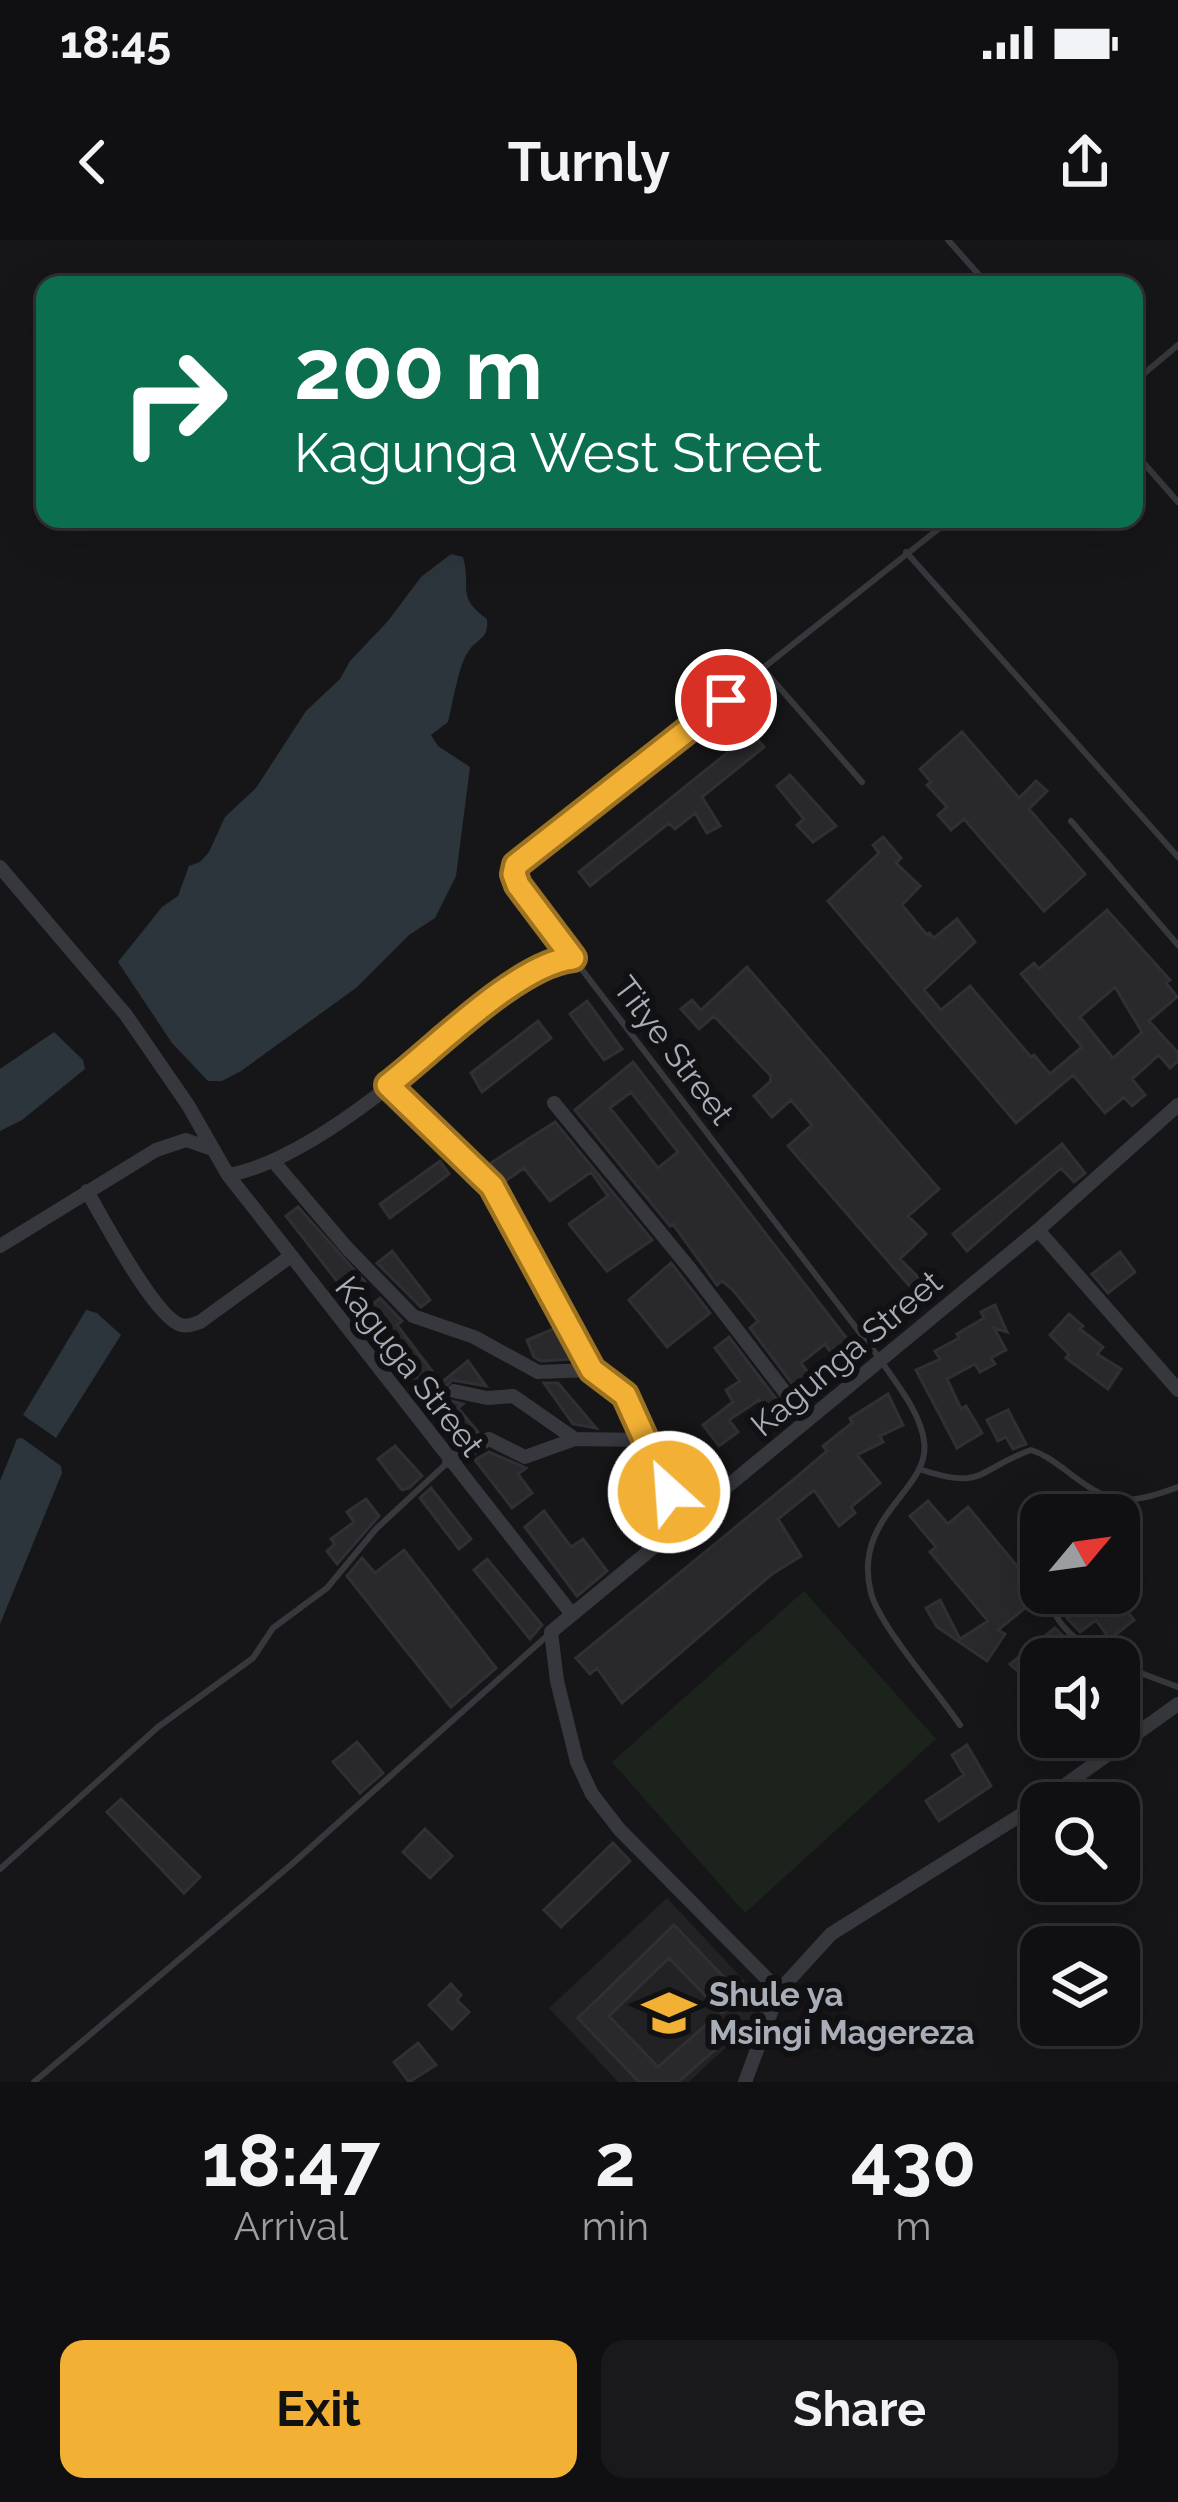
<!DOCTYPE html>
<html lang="en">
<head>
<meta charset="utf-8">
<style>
	:root { --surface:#101012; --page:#19191b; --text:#f1f3f6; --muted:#9c9d9f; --line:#303032; --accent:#f2b134 }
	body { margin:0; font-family:Raleway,sans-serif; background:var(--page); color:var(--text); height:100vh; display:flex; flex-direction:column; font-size:45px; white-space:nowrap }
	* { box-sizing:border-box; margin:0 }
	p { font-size:39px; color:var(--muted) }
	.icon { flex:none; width:66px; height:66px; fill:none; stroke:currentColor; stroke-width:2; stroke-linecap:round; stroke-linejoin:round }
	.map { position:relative; height:1842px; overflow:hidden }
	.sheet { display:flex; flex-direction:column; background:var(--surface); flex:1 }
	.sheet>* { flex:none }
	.hud { position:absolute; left:36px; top:36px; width:1107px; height:252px; border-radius:24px; box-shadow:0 12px 48px #0002,0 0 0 3px var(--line); background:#0b6e4f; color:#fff; overflow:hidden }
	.needle { width:78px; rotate:61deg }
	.buttons { position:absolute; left:1020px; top:1254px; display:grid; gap:24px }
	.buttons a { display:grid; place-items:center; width:120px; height:120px; border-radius:24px; background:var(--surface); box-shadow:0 12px 48px #0002,0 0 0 3px var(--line); font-size:60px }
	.pin { position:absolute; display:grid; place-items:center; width:102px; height:102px; color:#fff; margin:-51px; border:6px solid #fff; border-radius:50%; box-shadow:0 3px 12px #0007 }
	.me { position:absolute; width:132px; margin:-66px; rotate:334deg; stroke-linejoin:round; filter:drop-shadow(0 0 9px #0008) }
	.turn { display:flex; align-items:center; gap:42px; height:252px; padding:0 60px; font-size:54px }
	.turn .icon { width:156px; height:156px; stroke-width:2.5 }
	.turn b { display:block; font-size:84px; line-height:102px }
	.eta { display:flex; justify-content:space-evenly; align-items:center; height:204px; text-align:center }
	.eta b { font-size:72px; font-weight:700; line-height:84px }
	.action { display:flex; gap:24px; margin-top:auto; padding:24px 60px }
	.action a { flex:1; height:138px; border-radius:24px; background:var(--accent); color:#111; font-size:48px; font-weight:700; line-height:138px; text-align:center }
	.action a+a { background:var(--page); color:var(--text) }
	.status { display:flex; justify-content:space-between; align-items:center; height:84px; padding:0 60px; background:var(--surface); direction:ltr }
	.status svg { height:33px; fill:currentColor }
	header { display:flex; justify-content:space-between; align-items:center; height:156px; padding:0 60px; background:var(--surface); font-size:54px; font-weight:700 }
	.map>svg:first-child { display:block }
	.built { fill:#222225 }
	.green { fill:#1c231d }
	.water { fill:#2c353c }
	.building { fill:#29292c; stroke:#303034; stroke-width:3; fill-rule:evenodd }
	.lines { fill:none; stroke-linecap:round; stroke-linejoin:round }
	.lane { stroke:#37383d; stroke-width:6 }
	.street { stroke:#37383d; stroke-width:14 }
	.route-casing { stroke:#9d7322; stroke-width:30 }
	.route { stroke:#f2b134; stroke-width:21 }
	.labels { text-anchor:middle; stroke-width:12; stroke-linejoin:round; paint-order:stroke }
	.street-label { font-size:33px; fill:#a8adb8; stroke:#111113 }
	.poi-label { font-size:33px; font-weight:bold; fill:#a8adb8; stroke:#111113; text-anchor:start }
</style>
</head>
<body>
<div class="status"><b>18:45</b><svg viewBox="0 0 49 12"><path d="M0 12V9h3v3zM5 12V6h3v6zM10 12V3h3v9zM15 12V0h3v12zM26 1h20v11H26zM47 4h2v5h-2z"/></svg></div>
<header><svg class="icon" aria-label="back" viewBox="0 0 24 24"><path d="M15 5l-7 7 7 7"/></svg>Turnly<svg class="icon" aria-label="share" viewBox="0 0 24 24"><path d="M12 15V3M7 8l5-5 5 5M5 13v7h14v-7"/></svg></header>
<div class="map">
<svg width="1178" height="1842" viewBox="0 0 1178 1842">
	<rect width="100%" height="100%" fill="#161618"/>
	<path class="built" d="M667,1658L769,1767L689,1842H618L549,1768Z"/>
	<path class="green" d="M804,1351L936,1499L745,1673L612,1522Z"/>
	<path class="water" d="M451,314L463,317C472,349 455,356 487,379C489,400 478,397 468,412C459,423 452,467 448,482L431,495L438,506L470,527L456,636L435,678L409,695L356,748L241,831L222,841H208L172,803L118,722L162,667L178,656L189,626L200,622L209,612L225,577L256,548L306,471L340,439L350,421L388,381L421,337Z
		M54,792L83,820L85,829L22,880L0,891V829Z
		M86,1070L97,1073L121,1095L56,1198L23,1175Z
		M22,1198L61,1226L62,1233L0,1384V1241L17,1199Z"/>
	<path class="building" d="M962,492L1019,558L1036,541L1047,551L1029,569L1085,634L1044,671L964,579L951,590L938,575L947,567L927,545L931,542L920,529Z
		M752,493L764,507L702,557L720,586L707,593L695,573L675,589L669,583L590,646L579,632Z
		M790,535L836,586L813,602L797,585L804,579L777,546Z
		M883,597L901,618L896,623L920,646L902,665L927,695L929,693L934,698L957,679L975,702L924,750L941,770L970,746L1031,817L1034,815L1050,834L1082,807L1021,734L1034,723L1039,729L1107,670L1170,740L1166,743L1177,757L1149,781L1178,813V821L1170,828L1159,815L1132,839L1145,855L1132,866L1124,857L1105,873L1073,835L1016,883L828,661L879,613L873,605ZM1115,747L1142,792L1113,818L1080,777Z
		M747,727L939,949L908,976L926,994L900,1019L923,1042L914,1051L788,906L812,885L791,860L772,877L754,856L770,842L771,836L714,776L699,789L681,769L692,760L701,770Z
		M587,761L622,809L604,820L570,774Z
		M538,781L551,798L482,852L471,833Z
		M633,822L858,1113L841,1126L825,1104L801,1123L823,1153L812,1162L807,1163L750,1088L758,1081L733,1050L722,1041L717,1045L673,984L670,986L575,870ZM631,852L678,912L658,928L610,868Z
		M555,882L652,1000L607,1031L569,984L608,956L591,932L550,961L524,928L504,942L491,923Z
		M1062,904L1085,933L1074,942L1061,928L967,1011L953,994Z
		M440,921L449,934L390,978L380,964Z
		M298,967L365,1042L348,1055L286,976Z
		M392,1011L430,1060L421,1067L377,1023Z
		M1120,1012L1135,1032L1108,1053L1092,1034Z
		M671,1023L710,1073L667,1107L629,1060Z
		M380,1058L402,1081L397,1085L441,1143L468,1121L486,1146L452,1140L443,1150L447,1160L463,1164L458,1168L478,1192L460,1202L372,1089L362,1073Z
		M995,1065L1007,1092L994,1088L1006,1110L991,1118L995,1124L980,1132L975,1124L947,1139L961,1169L966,1166L982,1193L957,1208L916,1130L940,1119L935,1111L959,1098L957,1094L984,1078L981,1072Z
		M1069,1074L1083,1086L1080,1089L1103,1107L1097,1114L1121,1129L1108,1149L1066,1118L1069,1114L1050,1095Z
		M556,1088L573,1119L541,1121L534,1117L527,1100Z
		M729,1097L790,1177L779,1185L759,1160L729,1180L738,1192L719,1206L703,1185L733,1162L726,1150L740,1141L715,1108Z
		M544,1143H558L596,1188L573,1184Z
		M888,1154L903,1185L880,1196L883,1202L857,1215L880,1243L851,1267L855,1273L839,1286L814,1250L778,1279L801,1316L772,1334L622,1463L597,1428L590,1434L576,1418L799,1235L827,1211L823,1206L852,1183L850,1178Z
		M1008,1170L1026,1204L1013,1209L1006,1197L998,1201L987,1180Z
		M395,1206L422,1236L409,1248L402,1250L378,1219Z
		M489,1212L526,1228L518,1234L532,1253L512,1268L475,1220Z
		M431,1248L471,1299L459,1309L420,1258Z
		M366,1259L379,1276L337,1324L327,1311L335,1304L331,1299L354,1282L347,1272Z
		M928,1261L948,1284L968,1267L1041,1355L998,1390L1005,1394L987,1421L937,1387L926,1368L940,1360L960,1399L988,1381L930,1312L936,1307L910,1276Z
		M544,1271L571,1307L583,1299L607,1331L577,1356L525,1287Z
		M404,1310L496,1428L451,1467L347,1336L362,1318L375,1333Z
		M487,1319L542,1385L530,1399L474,1330Z
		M1083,1353H1113L1134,1380L1110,1399L1096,1380L1080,1392L1067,1378L1089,1361Z
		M1055,1388L1068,1401L1064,1404L1075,1419H1041V1424L1024,1437L1010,1424Z
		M357,1502L383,1533L360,1553L333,1522Z
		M967,1505L991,1546L939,1581L926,1561L964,1535L952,1515Z
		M121,1559L200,1637L184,1653L107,1572Z
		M425,1589L452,1616L430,1638L403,1612Z
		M613,1603L630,1621L561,1687L544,1670Z
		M674,1685L741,1755L722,1773L669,1718L609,1776L658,1827L707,1784L723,1803L678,1842H639L578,1778Z
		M451,1744L461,1755L457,1760L469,1772L452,1789L429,1765Z
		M418,1803L436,1825L409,1842L394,1822Z"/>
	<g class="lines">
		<path class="lane" d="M948,0L988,45
			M1134,142L1178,105
			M1134,212L1178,262
			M951,279L516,624L514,634L557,697L880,1119C896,1144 920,1171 924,1201C932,1250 851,1275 871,1353C880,1387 938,1452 960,1485
			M906,312L1178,617
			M764,430L862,542
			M1071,581L1178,705
			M919,1229C986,1251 975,1230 1031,1210C1044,1214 1053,1221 1064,1229C1110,1265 1123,1267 1178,1247
			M1050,1353C1051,1386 1081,1403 1107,1419
			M1119,1425L1178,1447
			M0,1629L158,1487L253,1418L273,1388L327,1348L376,1289L447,1223
			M34,1842L292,1624L548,1395"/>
		<path class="street" d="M0,627L126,775L188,865L228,935L571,1373
			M388,845L492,946L592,1130L625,1155L685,1282
			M554,863L691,1030L807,1181
			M274,922L347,1008L413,1076L474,1097L538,1132L592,1130
			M228,935C297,923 388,849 442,803C480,771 522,724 573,717
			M87,951C102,977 155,1078 181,1085C189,1087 193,1084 200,1082L291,1016
			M1038,990L1178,1150
			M0,1006L156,910L186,900L212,909
			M454,1151L487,1158L513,1156L575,1199L644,1200
			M449,1221L489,1199L525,1217L575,1199
			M779,1751L619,1589L592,1554L577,1522L557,1441L551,1392L1038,990L1178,865
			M745,1842L779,1751L831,1694L1040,1563L1178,1464"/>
	</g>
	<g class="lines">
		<g class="route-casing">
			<path id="route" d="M669,1252L625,1155L592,1130L492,946L388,845C435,809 517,724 573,718L518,645L514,634L516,625L726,460"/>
		</g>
		<use href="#route" class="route"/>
	</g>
	<defs>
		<g id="school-bare" transform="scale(4.14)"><path d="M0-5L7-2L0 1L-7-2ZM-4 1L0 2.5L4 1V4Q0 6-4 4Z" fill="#f2b134" stroke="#111113" stroke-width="2.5" paint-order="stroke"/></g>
	</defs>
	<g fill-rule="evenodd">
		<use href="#school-bare" x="669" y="1773"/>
	</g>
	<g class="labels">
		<g class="street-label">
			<text transform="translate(674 810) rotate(53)" y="12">Titye Street</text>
			<text transform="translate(846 1113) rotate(-40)" y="12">Kagunga Street</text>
			<text transform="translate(410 1126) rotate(52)" y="12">Kaguga Street</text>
		</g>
		<g class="poi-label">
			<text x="709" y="1766">Shule ya<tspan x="709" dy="38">Msingi Magereza</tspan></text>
		</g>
	</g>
</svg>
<div class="buttons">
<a><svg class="needle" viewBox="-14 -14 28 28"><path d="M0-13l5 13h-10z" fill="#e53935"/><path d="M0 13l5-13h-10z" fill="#9c9d9f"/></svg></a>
<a><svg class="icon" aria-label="sound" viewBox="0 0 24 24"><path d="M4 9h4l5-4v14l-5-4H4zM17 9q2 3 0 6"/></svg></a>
<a><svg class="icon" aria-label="search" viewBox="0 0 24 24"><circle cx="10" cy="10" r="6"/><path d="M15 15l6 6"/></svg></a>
<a><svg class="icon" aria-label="layers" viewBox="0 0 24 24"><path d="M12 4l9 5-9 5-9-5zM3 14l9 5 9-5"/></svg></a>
</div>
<div class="pin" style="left:726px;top:460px;background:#d93025"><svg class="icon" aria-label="arrive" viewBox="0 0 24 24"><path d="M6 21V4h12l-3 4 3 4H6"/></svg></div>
<svg class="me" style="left:669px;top:1252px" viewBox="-20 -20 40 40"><circle r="17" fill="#f2b134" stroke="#fff" stroke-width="3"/><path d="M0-11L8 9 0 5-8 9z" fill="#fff"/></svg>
<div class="hud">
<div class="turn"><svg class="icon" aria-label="right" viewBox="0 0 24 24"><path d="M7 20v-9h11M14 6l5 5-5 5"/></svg><div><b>200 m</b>Kagunga West Street</div></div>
</div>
</div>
<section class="sheet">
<div class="eta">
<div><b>18:47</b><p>Arrival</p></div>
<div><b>2</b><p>min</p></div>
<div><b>430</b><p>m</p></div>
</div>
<div class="action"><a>Exit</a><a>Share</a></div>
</section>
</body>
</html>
